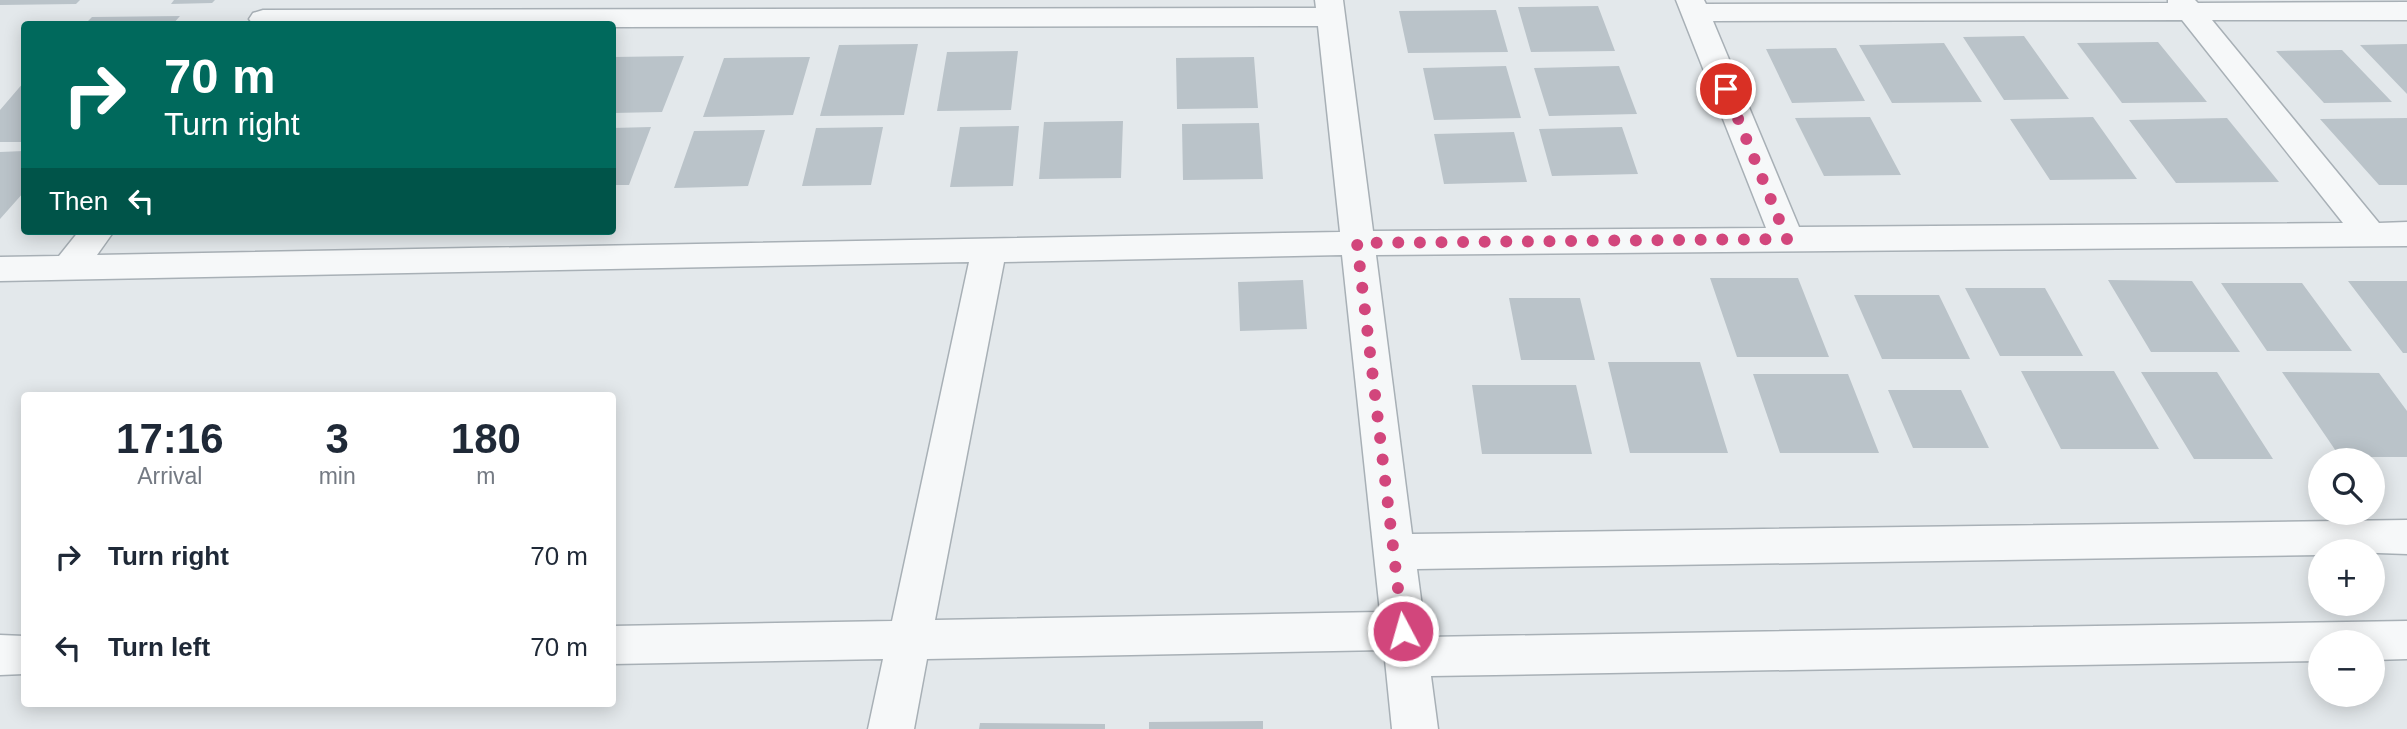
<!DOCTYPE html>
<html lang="en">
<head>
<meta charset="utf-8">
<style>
	:root { --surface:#fff; --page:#f6f6f7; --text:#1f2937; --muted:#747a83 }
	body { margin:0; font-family:Arial,sans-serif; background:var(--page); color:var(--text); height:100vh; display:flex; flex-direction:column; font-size:26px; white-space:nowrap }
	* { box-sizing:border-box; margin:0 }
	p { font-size:23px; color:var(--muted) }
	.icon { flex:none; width:38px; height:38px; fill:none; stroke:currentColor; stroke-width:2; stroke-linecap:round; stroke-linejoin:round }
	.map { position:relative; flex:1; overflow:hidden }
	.drawer { position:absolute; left:21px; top:392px; width:595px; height:315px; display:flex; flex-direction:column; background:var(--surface); border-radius:7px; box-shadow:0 4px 18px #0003 }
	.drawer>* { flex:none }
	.guide { position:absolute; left:21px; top:21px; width:595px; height:214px; border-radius:7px; box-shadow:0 4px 18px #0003; background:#00695c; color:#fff; overflow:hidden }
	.tools { position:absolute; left:2308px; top:448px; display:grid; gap:14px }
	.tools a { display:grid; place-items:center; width:77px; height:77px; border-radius:50%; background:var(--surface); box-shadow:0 4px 18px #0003; font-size:35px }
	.pin { position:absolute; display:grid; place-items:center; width:60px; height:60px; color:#fff; margin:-30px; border:4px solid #fff; border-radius:50%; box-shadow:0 2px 7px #0007 }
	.me { position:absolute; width:77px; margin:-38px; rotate:354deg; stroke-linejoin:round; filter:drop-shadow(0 0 5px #0008) }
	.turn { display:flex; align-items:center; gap:24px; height:147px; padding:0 28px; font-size:32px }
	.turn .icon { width:91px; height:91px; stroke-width:2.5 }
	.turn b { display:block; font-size:49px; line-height:60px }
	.then { display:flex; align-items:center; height:66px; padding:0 28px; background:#0003; gap:14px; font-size:26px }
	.eta { display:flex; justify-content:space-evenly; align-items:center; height:119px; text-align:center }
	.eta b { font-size:42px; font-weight:700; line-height:49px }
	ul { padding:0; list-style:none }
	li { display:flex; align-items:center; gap:21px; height:91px; padding:0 28px }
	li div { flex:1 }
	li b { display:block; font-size:26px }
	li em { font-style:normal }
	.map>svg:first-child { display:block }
	.building { fill:#bac3c9 }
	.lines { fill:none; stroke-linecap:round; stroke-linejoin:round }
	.street-casing { stroke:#a8b0b6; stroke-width:3 }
	.street { fill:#f6f8f9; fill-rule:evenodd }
	.route { stroke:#d2467c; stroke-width:12; stroke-dasharray:0 21.6 }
</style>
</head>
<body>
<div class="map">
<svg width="2407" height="729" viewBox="0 0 2407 729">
	<rect width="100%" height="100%" fill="#e3e8eb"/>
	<path class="building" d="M0,0H80L76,4L0,5Z
		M174,0H215L212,3L171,4Z
		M1598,6L1615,51L1531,52L1518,7Z
		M1496,10L1508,52L1408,53L1399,11Z
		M180,16L173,24H85L92,17Z
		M2024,36L2069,99L2004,100L1963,37Z
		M2158,42L2207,102L2122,103L2077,43Z
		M1944,43L1982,102L1892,103L1859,45Z
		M918,44L904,115L820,116L839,45Z
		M2407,44V94L2360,45Z
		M1836,48L1865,101L1792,103L1766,49Z
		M2342,50L2392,102L2324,103L2276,51Z
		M1018,51L1011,110L937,111L947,52Z
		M684,56L662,112L612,113L613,57Z
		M810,57L793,115L703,117L724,58Z
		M1254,57L1258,108L1177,109L1176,58Z
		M1506,66L1521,118L1434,120L1423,68Z
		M1619,66L1637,114L1549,116L1534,68Z
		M24,82V142H0V110Z
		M1870,117L1901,175L1824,176L1795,118Z
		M2093,117L2137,179L2050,180L2010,119Z
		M2227,118L2279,182L2176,183L2129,120Z
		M2407,118V185H2379L2320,119Z
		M1123,121L1121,178L1039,179L1044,122Z
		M1259,123L1263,179L1183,180L1182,124Z
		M1019,126L1013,186L950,187L960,127Z
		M651,127L629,185H612V128Z
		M883,127L871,185L802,186L816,128Z
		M1622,127L1638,174L1552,176L1539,129Z
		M765,130L748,186L674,188L694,131Z
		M1514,132L1527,182L1444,184L1434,134Z
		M24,151V192L0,219V152Z
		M1710,278H1798L1829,357H1737Z
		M1303,280L1307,329L1240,331L1238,282Z
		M2108,280L2192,281L2240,352H2151Z
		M2348,281H2407V353H2403Z
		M2221,283H2302L2352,351H2267Z
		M1965,288H2045L2083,356H2000Z
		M1854,295H1939L1970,359H1882Z
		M1509,298H1580L1595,360H1521Z
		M1608,362H1700L1728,453H1630Z
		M2021,371H2114L2159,449H2061Z
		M2141,372H2217L2273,459H2194Z
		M2282,372L2379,373L2407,411V457H2340Z
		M1753,374H1848L1879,453H1780Z
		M1472,385H1576L1592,454H1482Z
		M1888,390H1961L1989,448H1913Z
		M1263,721V729H1149V722Z
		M980,723L1105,724V729H979Z"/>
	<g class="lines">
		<g class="street-casing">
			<path id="street" d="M1315,0H1343L1373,231L1766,228L1676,0H1704L1706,4L2168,3V0H2195L2198,3L2407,2V20H2212L2379,223L2407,222V246L1376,255L1412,534L2407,520V554L2320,551V555L1417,569L1426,637L2407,621V659L2373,660V642H2320V661L1431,676L1438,729H1392L1384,650L927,659L914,729H868L883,659L612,664V626L892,621L969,262L0,281V257L59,256L79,231H114L97,255L1340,232L1318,26L612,27V24H253L249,19L253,13L263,10L1316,8ZM2182,20L2343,223L1799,227L1713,21ZM1342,255L1380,612L935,620L1004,262Z
				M0,635L24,636V674L0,675Z"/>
		</g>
		<use href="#street" class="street"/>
	</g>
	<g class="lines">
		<path class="route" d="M1403,631L1357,243L1787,239L1726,89"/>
	</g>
</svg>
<div class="tools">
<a><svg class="icon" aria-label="search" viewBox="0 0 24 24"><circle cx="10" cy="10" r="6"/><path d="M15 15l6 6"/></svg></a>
<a>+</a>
<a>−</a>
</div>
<div class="pin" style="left:1726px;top:89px;background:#d93025"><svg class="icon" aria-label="arrive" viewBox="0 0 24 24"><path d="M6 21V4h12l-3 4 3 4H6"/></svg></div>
<svg class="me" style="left:1403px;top:631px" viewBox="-20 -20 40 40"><circle r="17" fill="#d2467c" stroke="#fff" stroke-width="3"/><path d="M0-11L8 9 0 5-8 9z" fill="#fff"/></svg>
<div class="guide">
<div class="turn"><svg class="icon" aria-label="right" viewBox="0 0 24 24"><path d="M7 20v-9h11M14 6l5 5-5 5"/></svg><div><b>70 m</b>Turn right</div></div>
<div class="then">Then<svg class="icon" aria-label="left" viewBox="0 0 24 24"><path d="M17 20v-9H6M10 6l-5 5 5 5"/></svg></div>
</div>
<section class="drawer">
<div class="eta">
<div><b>17:16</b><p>Arrival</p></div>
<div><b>3</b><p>min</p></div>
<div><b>180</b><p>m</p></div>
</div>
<ul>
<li><svg class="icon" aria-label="right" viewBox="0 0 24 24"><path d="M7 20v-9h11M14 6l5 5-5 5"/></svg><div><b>Turn right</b></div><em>70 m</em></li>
<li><svg class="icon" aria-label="left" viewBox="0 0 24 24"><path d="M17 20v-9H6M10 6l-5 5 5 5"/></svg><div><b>Turn left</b></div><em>70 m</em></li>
</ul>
</section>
</div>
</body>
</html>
